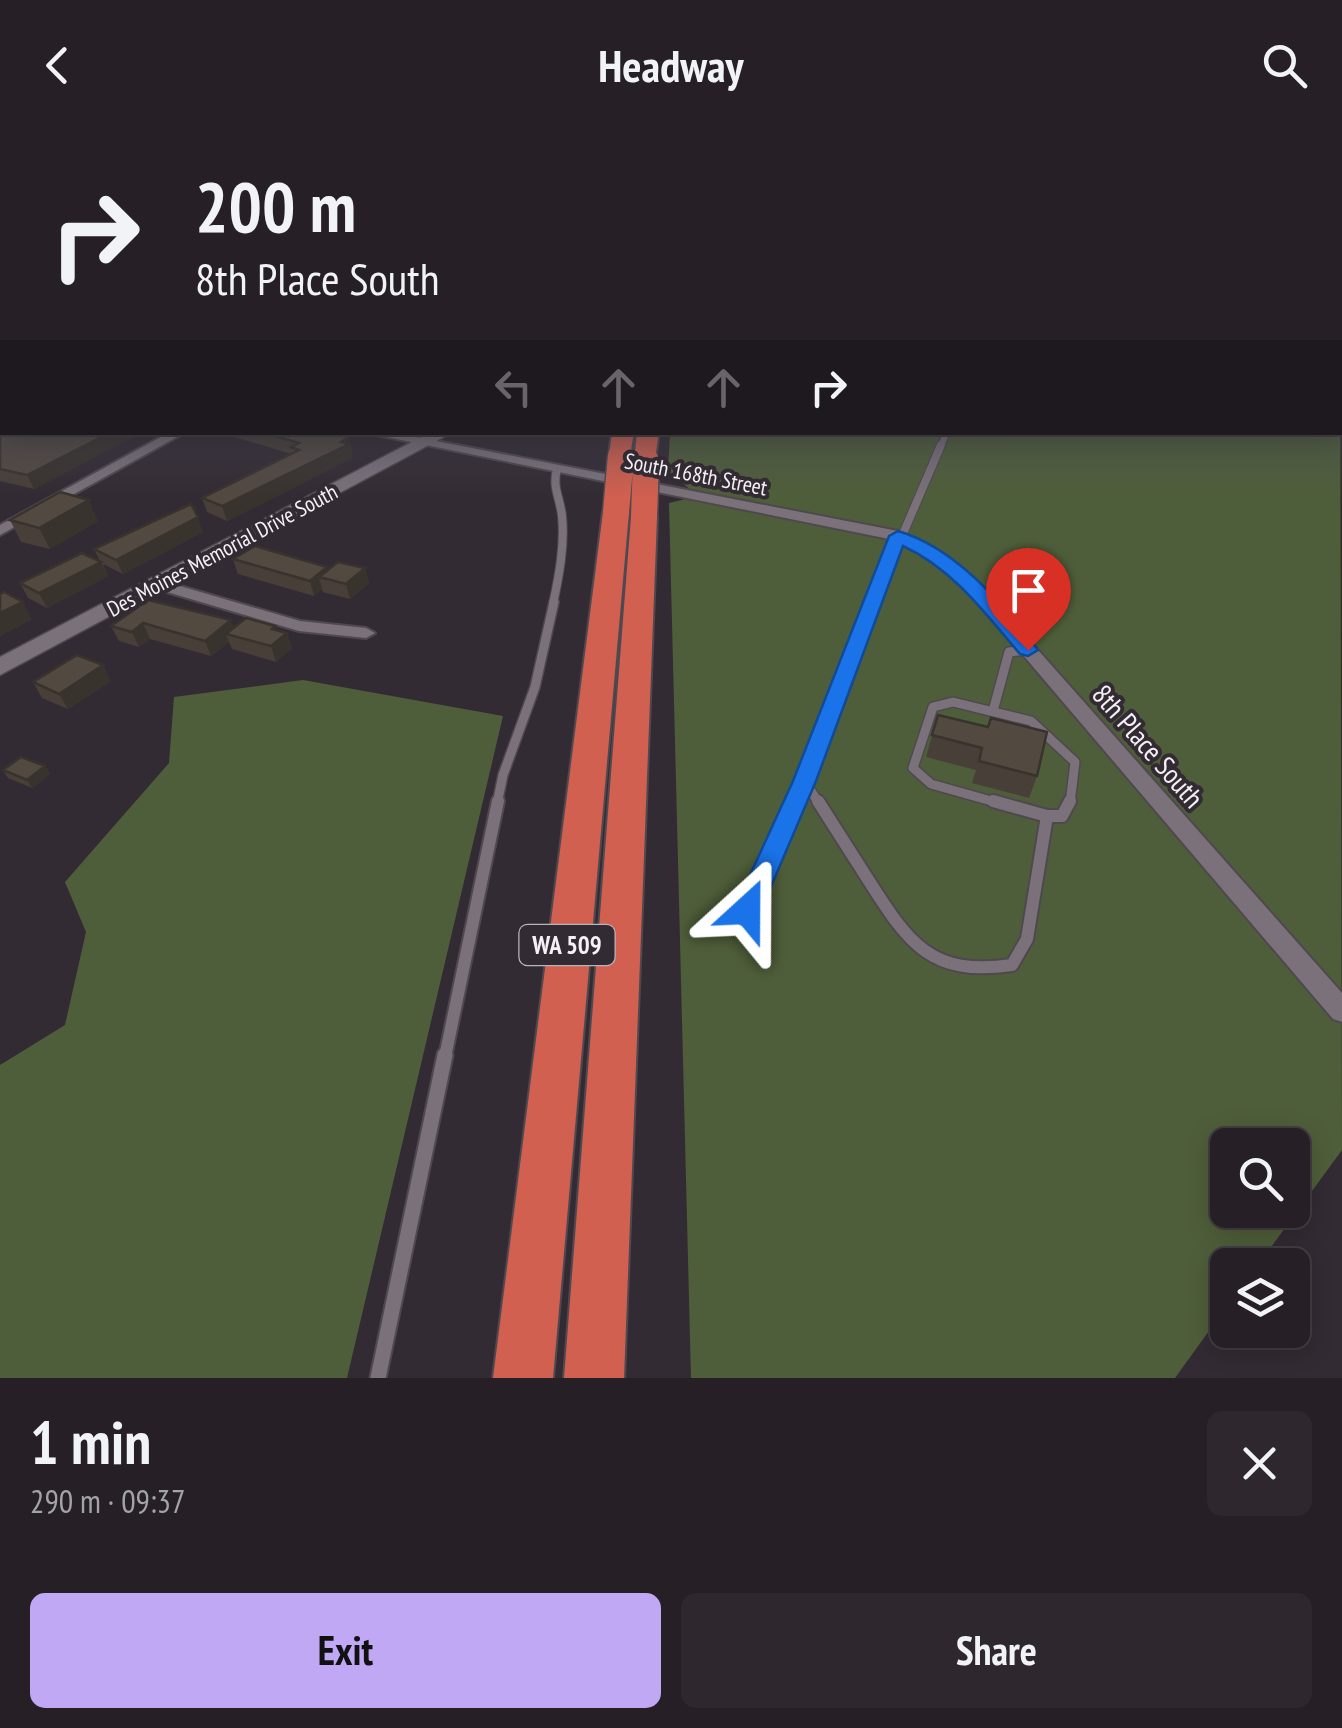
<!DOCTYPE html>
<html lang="en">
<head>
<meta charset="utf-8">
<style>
	:root { --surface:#262026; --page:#2e282e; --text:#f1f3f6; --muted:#a4a3a7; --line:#423e43; --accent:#c0a8f4 }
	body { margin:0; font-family:"PT Sans Narrow",sans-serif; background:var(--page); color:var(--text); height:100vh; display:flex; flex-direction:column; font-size:38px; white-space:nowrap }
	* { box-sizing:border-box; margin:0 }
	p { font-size:32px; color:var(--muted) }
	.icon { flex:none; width:55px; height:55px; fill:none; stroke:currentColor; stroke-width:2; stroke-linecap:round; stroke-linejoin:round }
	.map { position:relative; height:1248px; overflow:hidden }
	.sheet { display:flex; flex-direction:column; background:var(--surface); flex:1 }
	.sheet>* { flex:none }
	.banner { position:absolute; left:0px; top:0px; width:1342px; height:305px; box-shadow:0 5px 25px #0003,0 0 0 2px var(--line); background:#262026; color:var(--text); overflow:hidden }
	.fabs { position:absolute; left:1210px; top:998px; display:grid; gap:20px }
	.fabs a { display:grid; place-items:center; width:100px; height:100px; border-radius:15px; background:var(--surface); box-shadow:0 5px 25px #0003,0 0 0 2px var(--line); font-size:50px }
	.pin { position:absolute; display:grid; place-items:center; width:85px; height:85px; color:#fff; margin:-102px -42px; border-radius:50% 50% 50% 0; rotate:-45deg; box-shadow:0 0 10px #0007 }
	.pin .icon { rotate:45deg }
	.me { position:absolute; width:110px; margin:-55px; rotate:24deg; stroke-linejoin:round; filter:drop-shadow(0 0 8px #0008) }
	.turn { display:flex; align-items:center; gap:35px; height:210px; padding:0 30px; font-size:45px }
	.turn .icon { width:130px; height:130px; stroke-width:2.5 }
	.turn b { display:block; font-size:70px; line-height:85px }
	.lanes { display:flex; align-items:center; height:95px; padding:0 30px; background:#0003; justify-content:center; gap:50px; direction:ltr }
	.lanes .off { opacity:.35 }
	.round { display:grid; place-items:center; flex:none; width:105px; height:105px; border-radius:15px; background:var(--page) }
	.overview { display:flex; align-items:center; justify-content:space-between; height:170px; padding:0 30px }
	h1 { font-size:60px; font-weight:600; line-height:75px }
	.button { display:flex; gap:20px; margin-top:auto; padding:20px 30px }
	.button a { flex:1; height:115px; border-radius:15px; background:var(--accent); color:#111; font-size:40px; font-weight:600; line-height:115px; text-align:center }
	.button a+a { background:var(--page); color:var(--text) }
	header { display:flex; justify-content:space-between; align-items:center; height:130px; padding:0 30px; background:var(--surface); font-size:45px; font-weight:600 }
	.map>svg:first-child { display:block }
	.green { fill:#4f5e3a; fill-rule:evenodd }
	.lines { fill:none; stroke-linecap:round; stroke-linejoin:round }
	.lane-far4-casing { stroke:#4f494f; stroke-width:9 }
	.lane-far3-casing { stroke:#4f494f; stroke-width:10 }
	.lane-far2-casing { stroke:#4f494f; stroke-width:12 }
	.lane-far1-casing { stroke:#4f494f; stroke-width:16 }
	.lane-casing { stroke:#4f494f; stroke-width:19 }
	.street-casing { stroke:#4f494f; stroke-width:4 }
	.secondary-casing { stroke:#4f494f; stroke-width:3 }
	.highway-casing { stroke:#4f494f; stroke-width:4 }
	.lane-far4 { stroke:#7a717a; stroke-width:6 }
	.lane-far3 { stroke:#7a717a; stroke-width:8 }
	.lane-far2 { stroke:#7a717a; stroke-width:9 }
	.lane-far1 { stroke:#7a717a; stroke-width:12 }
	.lane { stroke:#7a717a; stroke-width:15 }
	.street { fill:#7a717a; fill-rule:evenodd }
	.secondary { fill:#7a717a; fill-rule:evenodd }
	.highway { fill:#d16050; fill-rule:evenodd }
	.highway-bridge-casing { stroke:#4f494f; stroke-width:29; stroke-linecap:butt }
	.highway-bridge { stroke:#d16050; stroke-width:26 }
	.wall { fill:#473f38 }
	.shaded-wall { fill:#39332e }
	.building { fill:#524941; stroke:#39332e; stroke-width:2.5 }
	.route { fill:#1a73e8; stroke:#114b97; stroke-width:2.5 }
	.labels { text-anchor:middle; stroke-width:8; stroke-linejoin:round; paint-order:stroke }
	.far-street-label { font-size:22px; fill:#f5f0f5; stroke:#332b33 }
	.shield { fill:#332b33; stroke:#bbb5bb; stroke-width:2.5 }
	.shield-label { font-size:25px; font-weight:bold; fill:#f5f0f5 }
	.street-label { font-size:28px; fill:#f5f0f5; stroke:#332b33 }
</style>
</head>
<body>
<header><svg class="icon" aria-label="back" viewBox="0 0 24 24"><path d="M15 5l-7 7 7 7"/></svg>Headway<svg class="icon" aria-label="search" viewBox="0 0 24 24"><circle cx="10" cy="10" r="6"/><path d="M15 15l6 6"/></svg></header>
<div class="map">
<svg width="1342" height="1248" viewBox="0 0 1342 1248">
	<rect width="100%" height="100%" fill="#332b33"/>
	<path class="green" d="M1340,193L1342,1020L1258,1135H1228L1227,1176L1175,1248H691L669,373L698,366L668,341L670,303L1340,302ZM1228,1015H1292V1080H1228Z
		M303,550L503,586L347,1248H0V935L65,895L86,802L65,752L169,633L174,567Z"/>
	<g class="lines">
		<g class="lane-far4-casing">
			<path id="lane-far4" d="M940,318L947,302"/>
		</g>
		<g class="lane-far3-casing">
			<path id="lane-far3" d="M553,474C559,446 565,415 562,386C560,367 552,358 557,339
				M873,474L941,315"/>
		</g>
		<g class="lane-far2-casing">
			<path id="lane-far2" d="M993,581L1009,522L1028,520
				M805,651L819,674
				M497,674L503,645L535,557L554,472
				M793,674L874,472
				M1002,674L931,654L913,638L933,577L953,572L1031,591L1075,632L1070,674"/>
		</g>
		<g class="lane-far1-casing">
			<path id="lane-far1" d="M818,671C835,698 852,724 869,751C908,812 930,847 1012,835L1027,809L1047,686
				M993,671L1047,686H1062L1070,671
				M747,780L794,671
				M445,927L498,671"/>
		</g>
		<g class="lane-casing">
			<path id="lane" d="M378,1248L445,925"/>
		</g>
		<g class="street-casing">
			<path id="street" d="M170,302H186L0,405V395Z
				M362,302H390L898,401L939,421L983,458L1342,863V892L1333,889L971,464L929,427L894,410Z
				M156,449L300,491L366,498L375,503L366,508L299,501L150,457L148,454Z"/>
		</g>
		<g class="secondary-casing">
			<path id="secondary" d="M431,302H453L0,545V527Z"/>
		</g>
		<g class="highway-casing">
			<path id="highway" d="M612,302H634L629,331L621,333L609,326Z
				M637,302H659L654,336L646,338L634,331Z
				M616,374L629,382L553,1248H493L603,382Z
				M644,379L657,387L624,1248H564L631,387Z"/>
		</g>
		<use href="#lane-far4" class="lane-far4"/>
		<use href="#lane-far3" class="lane-far3"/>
		<use href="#lane-far2" class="lane-far2"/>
		<use href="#lane-far1" class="lane-far1"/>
		<use href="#lane" class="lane"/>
		<use href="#street" class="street"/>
		<use href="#secondary" class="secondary"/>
		<use href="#highway" class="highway"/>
		<g class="highway-bridge-casing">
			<path id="highway-bridge" d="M616,382L621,326
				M644,387L646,331"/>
		</g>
		<use href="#highway-bridge" class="highway-bridge"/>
	</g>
	<path class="wall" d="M0,215L2,302H142L34,359L0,351Z
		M218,302H331L353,320L351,321L352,328L227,391L207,382L202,368L291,324Z
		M10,390L98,391L50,419L21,412Z
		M203,402L123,444L103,434L108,446L47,478L28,468L20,453L100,431L94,419Z
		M233,429L328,440L365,438L369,453L350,469L323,462L322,459L314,466L238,444Z
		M148,470L234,498L277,500L287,503L292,518L276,532L232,519L229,512L211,526L150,509L139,517L119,511L111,496Z
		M111,551L68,579L42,568L33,552Z
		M938,585L1037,646L1029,668L972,653L976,640L926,627Z
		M45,636L50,644L32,658L8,648L3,640Z"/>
	<path class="shaded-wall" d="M111,302H142L34,359L27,345Z
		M349,307L353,320L351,321L352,328L227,391L222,376Z
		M89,370L98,391L50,419L39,398Z
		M198,387L203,402L123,444L116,430Z
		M101,432L108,446L47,478L39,463Z
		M327,437L331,450L319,447L322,459L314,466L310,451Z
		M365,438L369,453L350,469L346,454Z
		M23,472L32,490L0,506V483Z
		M231,490L237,505L226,504L229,512L211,526L205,511Z
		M143,493L150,509L139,517L132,502Z
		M275,496L280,509L287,503L292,518L276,532L271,516L272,499Z
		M103,535L111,551L68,579L59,564Z
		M45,636L50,644L32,658L27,650Z"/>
	<path class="building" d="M2,214V302H111L27,345L0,339V215Z
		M261,302H331L349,307L341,312L349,314L222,376L202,368L299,320L291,317L299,313Z
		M60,362L89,370L39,398L10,390Z
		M191,374L198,387L116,430L94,419Z
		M255,416L327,437L310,451L233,429Z
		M82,423L101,432L39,463L20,453Z
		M338,432L365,438L346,454L319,447Z
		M4,462L23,472L0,483V464Z
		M148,470L231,490L205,511L143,493L132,502L111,496Z
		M246,488L275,496L272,499L287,503L271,516L226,504Z
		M77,525L103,535L59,564L33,552Z
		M938,585L988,597L991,588L1047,602L1037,646L979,631L982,618L932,605Z
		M21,627L45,636L27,650L3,640Z"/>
	<linearGradient id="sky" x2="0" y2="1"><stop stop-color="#1c181c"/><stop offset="0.52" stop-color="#4a4a5b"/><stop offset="1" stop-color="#4a4a5b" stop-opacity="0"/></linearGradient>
	<rect width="1342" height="368" fill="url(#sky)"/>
	<path class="route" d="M898,401C956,418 1002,473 1038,520L1028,526L1020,524C985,483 953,439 903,416L816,651L761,780L757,788L747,791L738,788L734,780L793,651L889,406Z"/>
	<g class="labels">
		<g class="far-street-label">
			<text transform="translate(696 344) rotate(11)" y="8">South 168th Street</text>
			<text transform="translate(222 420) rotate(-28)" y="8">Des Moines Memorial Drive South</text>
		</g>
		<rect class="shield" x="519.5" y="795" width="95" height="40" rx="8"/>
		<g class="shield-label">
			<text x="567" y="824">WA 509</text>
		</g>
		<g class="street-label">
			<text transform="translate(1148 616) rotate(49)" y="10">8th Place South</text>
		</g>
	</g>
</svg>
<div class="fabs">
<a><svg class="icon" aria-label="search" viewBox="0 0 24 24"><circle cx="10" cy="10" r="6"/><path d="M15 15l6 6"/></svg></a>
<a><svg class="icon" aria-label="layers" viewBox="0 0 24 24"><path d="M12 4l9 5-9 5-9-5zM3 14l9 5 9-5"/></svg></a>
</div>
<div class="pin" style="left:1028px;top:520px;background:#d93025"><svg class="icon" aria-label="arrive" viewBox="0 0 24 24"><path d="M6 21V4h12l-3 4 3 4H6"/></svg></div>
<svg class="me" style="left:747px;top:780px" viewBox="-20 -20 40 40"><path d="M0-17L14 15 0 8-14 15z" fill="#1a73e8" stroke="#fff" stroke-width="4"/></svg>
<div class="banner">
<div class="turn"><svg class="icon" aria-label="right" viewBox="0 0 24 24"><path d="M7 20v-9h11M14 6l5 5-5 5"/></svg><div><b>200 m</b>8th Place South</div></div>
<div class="lanes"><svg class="icon off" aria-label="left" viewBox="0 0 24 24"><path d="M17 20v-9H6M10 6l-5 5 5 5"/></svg><svg class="icon off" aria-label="ahead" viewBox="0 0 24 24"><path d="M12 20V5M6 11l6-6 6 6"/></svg><svg class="icon off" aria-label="ahead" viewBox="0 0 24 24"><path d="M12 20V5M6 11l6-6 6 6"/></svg><svg class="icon" aria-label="right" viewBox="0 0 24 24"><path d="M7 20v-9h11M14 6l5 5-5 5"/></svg></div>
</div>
</div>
<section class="sheet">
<div class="overview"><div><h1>1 min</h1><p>290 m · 09:37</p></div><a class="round"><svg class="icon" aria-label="close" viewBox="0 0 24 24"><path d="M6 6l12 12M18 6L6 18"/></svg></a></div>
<div class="button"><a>Exit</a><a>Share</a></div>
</section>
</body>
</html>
